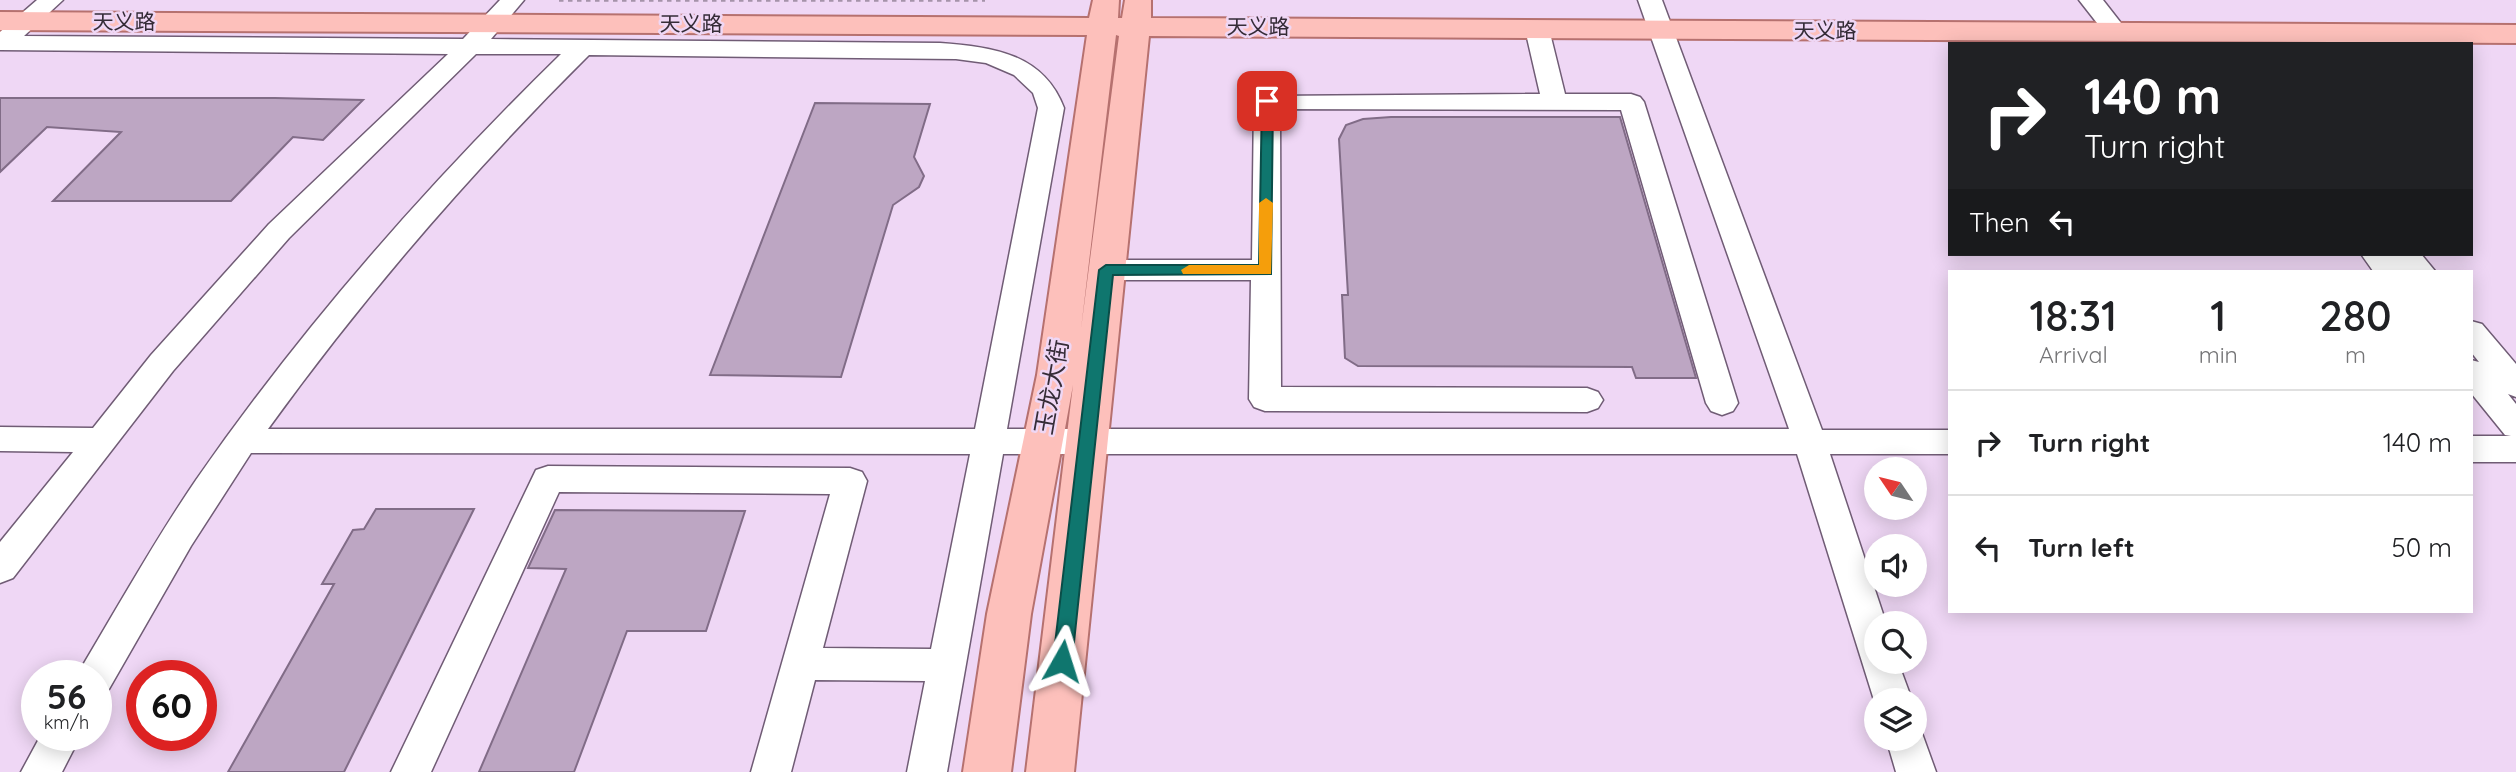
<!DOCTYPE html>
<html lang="en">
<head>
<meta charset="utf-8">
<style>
	:root { --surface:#fff; --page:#f6f6f6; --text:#202124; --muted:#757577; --line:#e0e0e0 }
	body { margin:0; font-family:Quicksand,"Noto Sans SC",sans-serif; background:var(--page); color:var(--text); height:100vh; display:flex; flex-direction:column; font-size:26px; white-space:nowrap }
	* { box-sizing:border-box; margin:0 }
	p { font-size:23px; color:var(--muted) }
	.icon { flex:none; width:38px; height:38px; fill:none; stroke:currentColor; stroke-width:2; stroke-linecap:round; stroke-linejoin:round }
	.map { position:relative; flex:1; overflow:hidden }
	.details { position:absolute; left:1948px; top:270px; width:525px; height:343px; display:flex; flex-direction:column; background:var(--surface); border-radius:0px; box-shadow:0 4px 18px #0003 }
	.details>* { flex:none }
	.hud { position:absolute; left:1948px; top:42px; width:525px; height:214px; border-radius:0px; box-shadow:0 4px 18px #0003; background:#202124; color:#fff; overflow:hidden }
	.needle { width:46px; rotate:305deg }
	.buttons { position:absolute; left:1864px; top:457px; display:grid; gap:14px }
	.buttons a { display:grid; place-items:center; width:63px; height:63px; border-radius:50%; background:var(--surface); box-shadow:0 4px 18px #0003; font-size:35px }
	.speed { position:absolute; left:21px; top:660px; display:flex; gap:14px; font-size:35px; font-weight:700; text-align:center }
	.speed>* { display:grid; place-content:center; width:91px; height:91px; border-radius:50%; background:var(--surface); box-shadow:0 4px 18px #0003; line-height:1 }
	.speed small { font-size:18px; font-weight:400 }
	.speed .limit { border:10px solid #d22; background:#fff; color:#111 }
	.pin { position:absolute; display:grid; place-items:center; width:60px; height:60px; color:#fff; margin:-30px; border-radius:14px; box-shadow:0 4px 10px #0006 }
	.me { position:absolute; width:77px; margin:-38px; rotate:6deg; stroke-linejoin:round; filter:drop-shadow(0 0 5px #0008) }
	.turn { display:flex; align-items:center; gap:24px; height:147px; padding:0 21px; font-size:32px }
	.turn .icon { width:91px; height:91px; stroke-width:2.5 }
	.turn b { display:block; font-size:49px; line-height:60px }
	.then { display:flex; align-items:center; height:66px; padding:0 21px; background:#0003; gap:14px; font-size:26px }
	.eta { display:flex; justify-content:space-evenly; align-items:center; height:119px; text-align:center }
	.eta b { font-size:42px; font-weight:600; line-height:49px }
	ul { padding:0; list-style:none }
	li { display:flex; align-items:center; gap:21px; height:105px; padding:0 21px; border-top:2px solid var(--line) }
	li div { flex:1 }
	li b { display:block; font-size:26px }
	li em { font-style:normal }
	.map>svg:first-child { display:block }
	.building { fill:#bda6c3; stroke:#816c87; stroke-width:2 }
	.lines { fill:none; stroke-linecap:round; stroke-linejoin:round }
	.minor-casing { stroke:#705c75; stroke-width:3 }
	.major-casing { stroke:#b6716f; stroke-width:4 }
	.path { stroke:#a593a9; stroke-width:3.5; stroke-dasharray:4.5 4.5; stroke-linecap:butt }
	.minor { fill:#fff; fill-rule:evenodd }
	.major { fill:#fdc0bb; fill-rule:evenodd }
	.route { fill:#0f766e; stroke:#0a4d48; stroke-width:2 }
	.slow { fill:#f59e0b }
	.labels { text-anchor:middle; stroke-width:5; stroke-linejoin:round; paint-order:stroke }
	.far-street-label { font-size:21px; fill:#352c37; stroke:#efd7f5 }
	.street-label { font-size:24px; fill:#352c37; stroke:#efd7f5 }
</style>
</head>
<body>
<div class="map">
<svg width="2516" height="772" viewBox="0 0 2516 772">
	<rect width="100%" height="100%" fill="#efd7f5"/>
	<path class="building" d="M0,98H275L363,100L323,140L293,137L231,201H53L121,132L47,127L0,172Z
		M815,103L930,104L914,157L924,176L919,187L893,205L841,377L710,375Z
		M1391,117H1620L1696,378H1636L1632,367L1358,366L1345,358L1342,295H1348L1339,139L1346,125L1363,119Z
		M376,509H474L344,772H228L334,584H322L353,530L364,529Z
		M555,510L745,511L706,631H627L574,772H479L566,569L528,568Z"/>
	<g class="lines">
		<g class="minor-casing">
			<path id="minor" d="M37,0H63L24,36L463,39L500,0H524L491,39L940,43C992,47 1043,53 1064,108L1007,429H1789L1638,0H1662L1822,430H1950V454H1830L1886,623H1876V662H1898L1912,700H1876V705L1874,700L1797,454H1003L947,772H907L925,681L815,680L791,772H751L830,494L559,492L431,772H391L536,470L548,466L850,468L862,472L867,481L823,648L931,649L970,454L251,453L191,546L109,689L96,693V676H78L83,665C120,603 155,540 196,480C303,326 427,185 561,54H476L289,238L173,371L13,578L0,583V542L73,452L0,451V427L93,428L151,355L269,224L448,54L0,50V32ZM589,55L956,59L986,63L1014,75L1033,93L1038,108L975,429H268C365,295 472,171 589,55Z
				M2079,0H2103L2128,32L2124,37H2108Z
				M1537,22L1545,24L1549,29L1565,94H1631L1640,97L1644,102L1738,403L1733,411L1722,415L1711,411L1706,403L1621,110L1280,109L1281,387L1587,388L1598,392L1603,400L1598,408L1587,412L1265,411L1254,407L1249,399L1251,280H1106L1096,277L1091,270L1096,263L1106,260H1252L1254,101L1258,96L1540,94L1525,29L1529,24Z
				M2361,254H2421L2435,271H2373Z
				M2471,321L2482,324L2516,364V397L2508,394L2516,404V462H2471V436H2511L2505,435L2471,393V360L2479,362L2471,352Z
				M1914,724L1919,725L1936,772H1896L1886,738H1914Z
				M41,735H81L62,772H21Z"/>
		</g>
		<g class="major-casing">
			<path id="major" d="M1093,0H1119L1118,18H1122L1125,0H1151V18L2516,25V43L1149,36L1074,772H1026L1073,385L1031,614L1011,772H963L987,614L1037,375L1087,35L0,30V12L1089,18ZM1116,35L1119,36L1081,329Z"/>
		</g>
		<path class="path" d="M559,0H985"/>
		<use href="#minor" class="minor"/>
		<use href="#major" class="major"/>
	</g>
	<path class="route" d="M1262,98L1273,101L1271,274L1113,275L1072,661L1069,667H1056L1053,661L1099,270L1106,265H1259Z"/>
	<path class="slow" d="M1266,198L1273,203L1271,274H1183L1181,270L1189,265H1259V203Z"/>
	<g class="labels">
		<g class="far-street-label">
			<text x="124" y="29">天义路</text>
			<text x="691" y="31">天义路</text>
			<text x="1258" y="34">天义路</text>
			<text x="1825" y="38">天义路</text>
		</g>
		<g class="street-label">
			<text transform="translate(1052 387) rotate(-80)" y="8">玉龙大街</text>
		</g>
	</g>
</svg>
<div class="buttons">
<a><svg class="needle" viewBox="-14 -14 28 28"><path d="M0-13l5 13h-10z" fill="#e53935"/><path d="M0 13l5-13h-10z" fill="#757577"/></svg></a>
<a><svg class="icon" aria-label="sound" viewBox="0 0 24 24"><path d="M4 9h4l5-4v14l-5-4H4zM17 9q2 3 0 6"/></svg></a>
<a><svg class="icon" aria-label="search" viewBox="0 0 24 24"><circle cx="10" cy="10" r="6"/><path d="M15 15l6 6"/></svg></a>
<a><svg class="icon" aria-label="layers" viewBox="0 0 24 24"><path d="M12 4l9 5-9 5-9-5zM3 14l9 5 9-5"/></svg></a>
</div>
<div class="speed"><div>56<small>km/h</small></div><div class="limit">60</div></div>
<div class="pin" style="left:1267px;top:101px;background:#d93025"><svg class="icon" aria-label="arrive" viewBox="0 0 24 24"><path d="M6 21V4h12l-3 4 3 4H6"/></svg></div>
<svg class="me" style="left:1062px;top:661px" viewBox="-20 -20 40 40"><path d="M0-17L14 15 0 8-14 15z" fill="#0f766e" stroke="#fff" stroke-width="4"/></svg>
<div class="hud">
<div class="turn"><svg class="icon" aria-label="right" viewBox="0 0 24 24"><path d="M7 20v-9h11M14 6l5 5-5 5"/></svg><div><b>140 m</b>Turn right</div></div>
<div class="then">Then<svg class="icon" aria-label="left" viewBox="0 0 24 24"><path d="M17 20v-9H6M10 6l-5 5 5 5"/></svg></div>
</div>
<section class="details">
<div class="eta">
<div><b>18:31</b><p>Arrival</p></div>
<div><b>1</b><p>min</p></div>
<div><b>280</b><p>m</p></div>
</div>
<ul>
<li><svg class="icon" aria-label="right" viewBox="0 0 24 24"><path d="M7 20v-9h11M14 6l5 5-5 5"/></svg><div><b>Turn right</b></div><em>140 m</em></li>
<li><svg class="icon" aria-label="left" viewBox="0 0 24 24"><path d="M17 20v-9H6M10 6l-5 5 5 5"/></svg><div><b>Turn left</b></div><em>50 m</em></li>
</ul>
</section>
</div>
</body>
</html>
